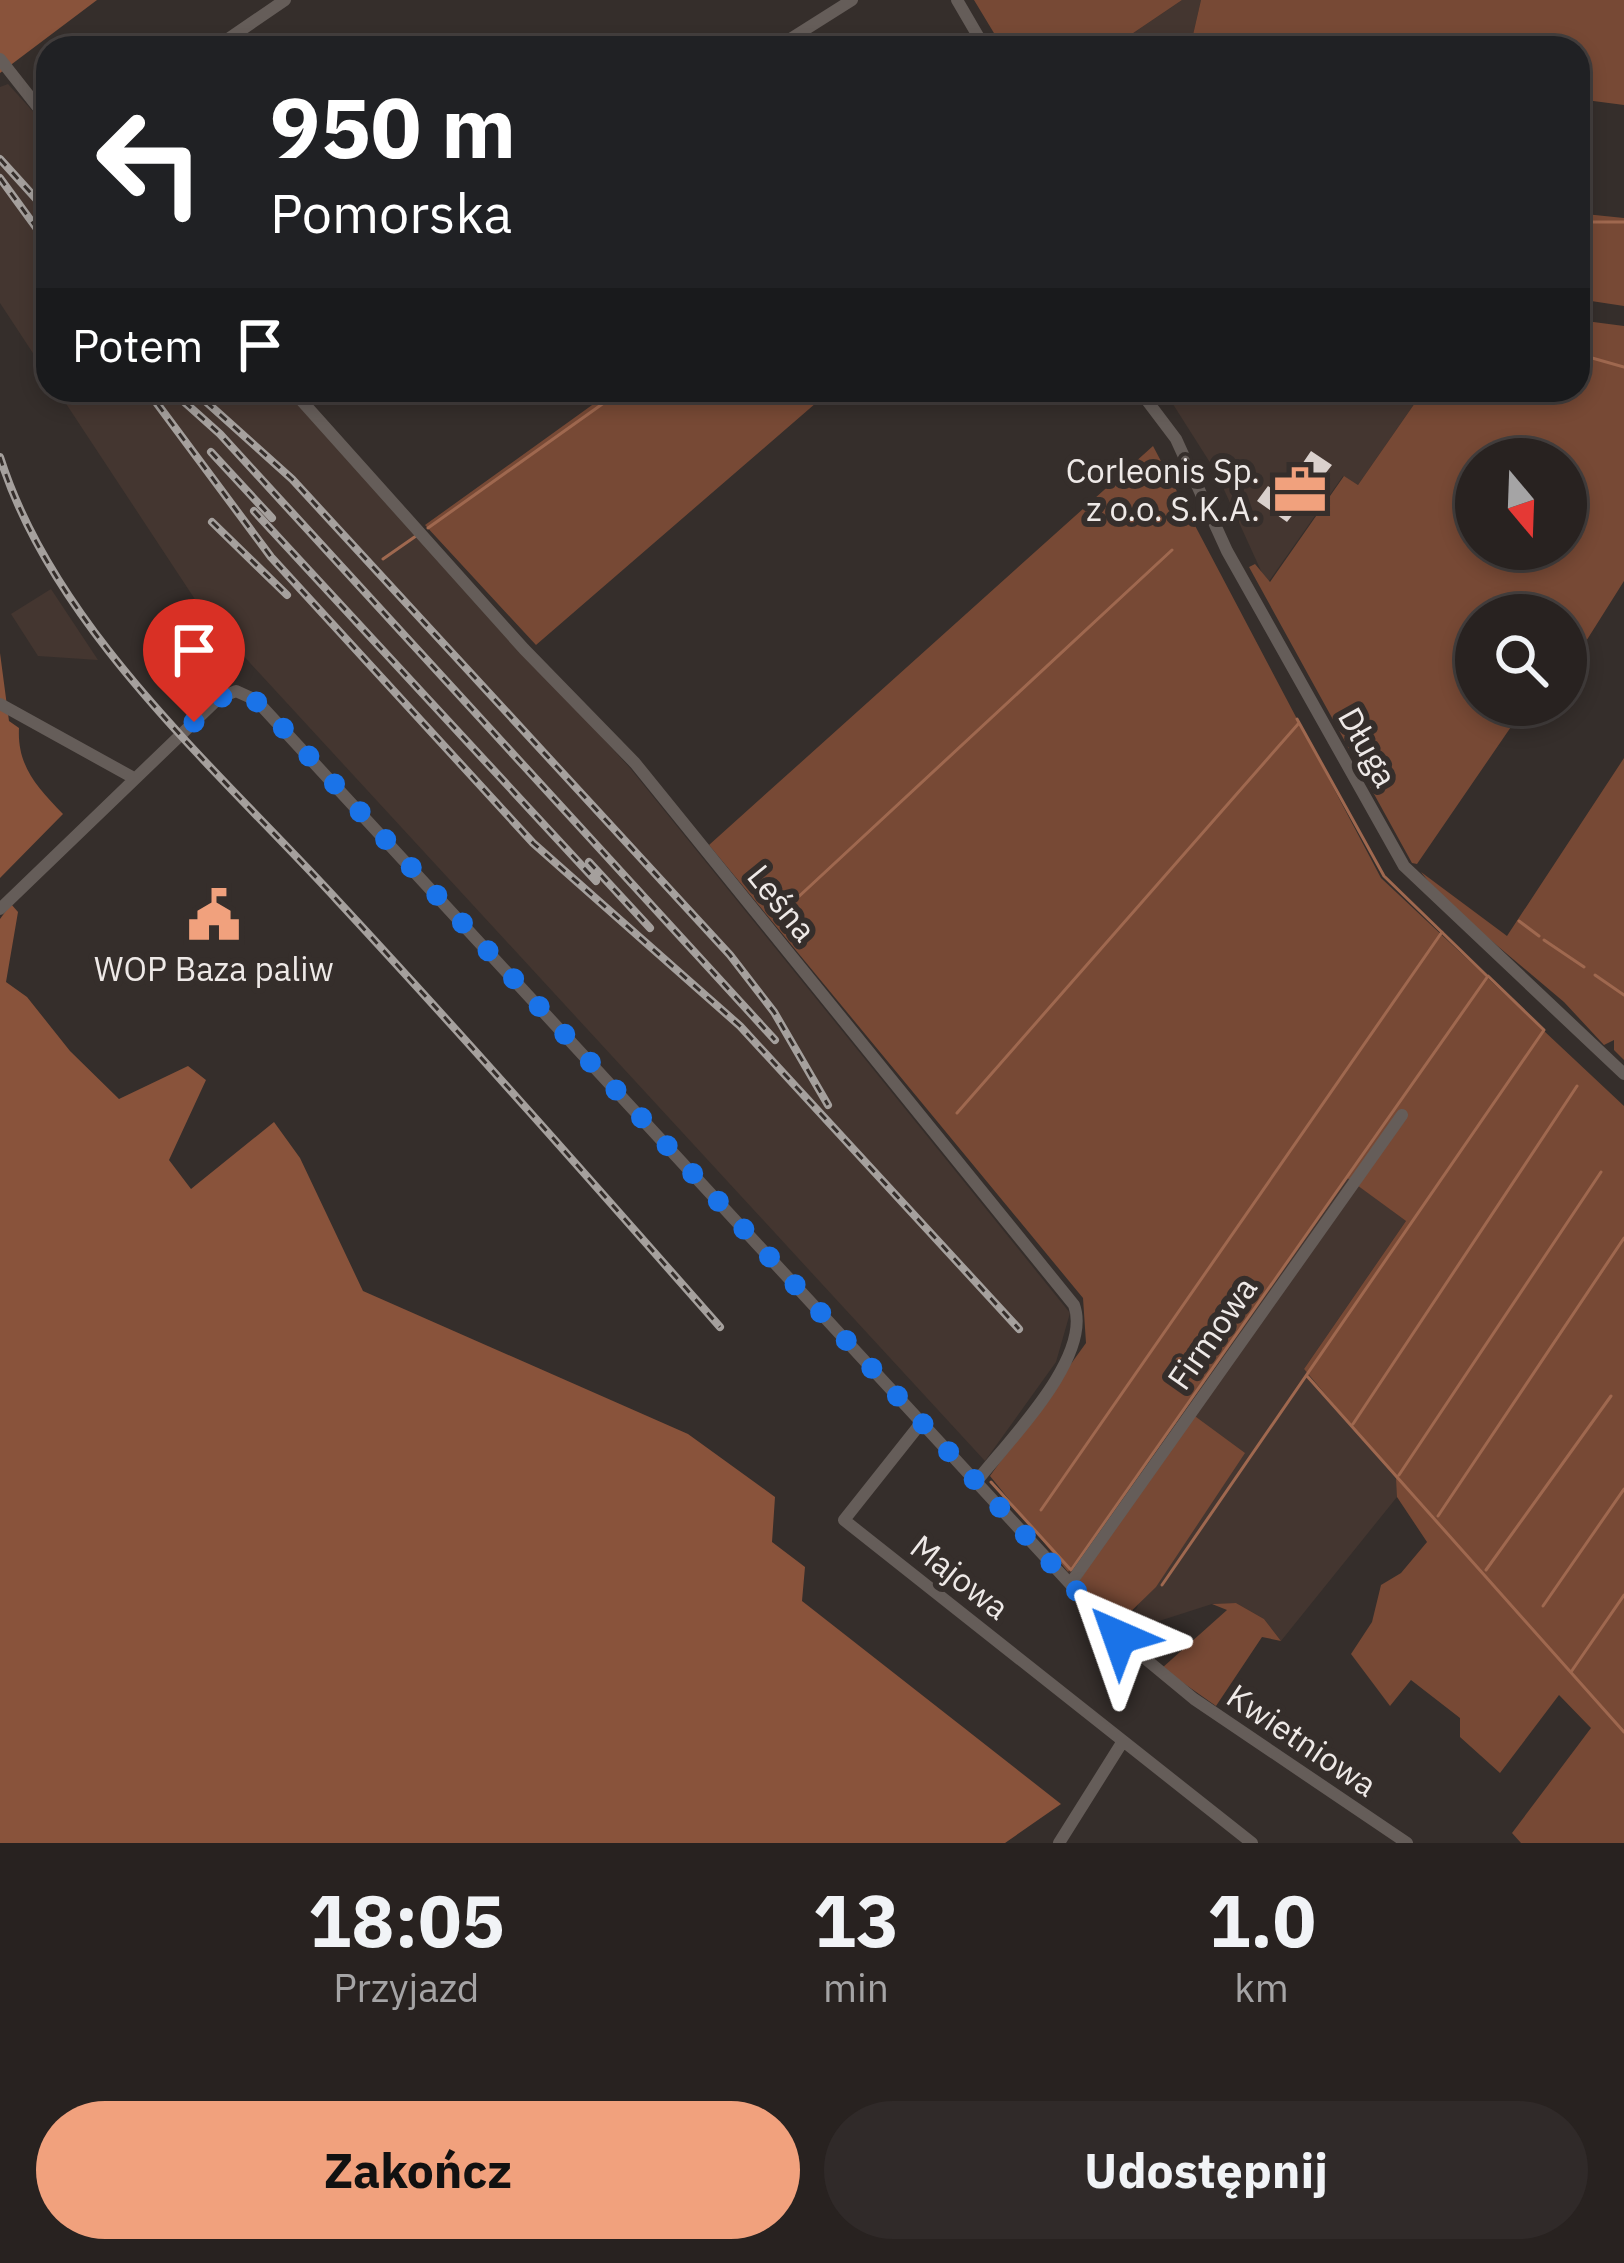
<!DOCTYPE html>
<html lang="pl">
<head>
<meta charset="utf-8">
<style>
	:root { --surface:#282220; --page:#302a29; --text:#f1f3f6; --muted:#a5a4a5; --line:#443f3e; --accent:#f1a17d }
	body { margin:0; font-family:"IBM Plex Sans",sans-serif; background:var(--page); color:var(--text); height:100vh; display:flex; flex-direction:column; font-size:45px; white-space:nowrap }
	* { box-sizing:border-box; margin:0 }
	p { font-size:39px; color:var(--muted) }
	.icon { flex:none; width:66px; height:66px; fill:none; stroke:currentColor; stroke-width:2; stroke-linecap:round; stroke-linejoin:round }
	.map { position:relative; height:1843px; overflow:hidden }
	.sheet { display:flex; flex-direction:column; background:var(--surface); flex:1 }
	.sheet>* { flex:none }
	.top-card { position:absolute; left:36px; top:36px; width:1554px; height:366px; border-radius:36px; box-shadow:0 6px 18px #0003,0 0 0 3px var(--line); background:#202124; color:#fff; overflow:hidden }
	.needle { width:78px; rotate:161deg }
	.tools { position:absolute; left:1455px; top:438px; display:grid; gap:24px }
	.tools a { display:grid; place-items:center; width:132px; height:132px; border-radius:50%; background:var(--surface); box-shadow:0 6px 18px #0003,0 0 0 3px var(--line); font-size:60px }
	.pin { position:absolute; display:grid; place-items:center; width:102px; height:102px; color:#fff; margin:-123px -51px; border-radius:50% 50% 50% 0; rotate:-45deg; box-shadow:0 0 12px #0007 }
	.pin .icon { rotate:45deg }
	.me { position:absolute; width:132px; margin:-66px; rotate:317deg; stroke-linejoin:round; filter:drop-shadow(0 0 9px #0008) }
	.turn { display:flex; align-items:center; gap:42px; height:252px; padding:0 36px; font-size:54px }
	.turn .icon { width:156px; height:156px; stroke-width:2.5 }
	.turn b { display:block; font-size:84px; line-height:102px }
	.then { display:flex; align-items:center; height:114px; padding:0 36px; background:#0003; gap:24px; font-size:45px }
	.eta { display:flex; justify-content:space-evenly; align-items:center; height:204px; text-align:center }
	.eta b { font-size:72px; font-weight:800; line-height:84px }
	.primary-button { display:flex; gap:24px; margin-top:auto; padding:24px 36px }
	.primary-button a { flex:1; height:138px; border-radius:72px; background:var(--accent); color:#111; font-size:48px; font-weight:800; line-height:138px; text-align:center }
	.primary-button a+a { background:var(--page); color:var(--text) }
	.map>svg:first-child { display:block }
	.built { fill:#443630 }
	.green { fill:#774935; fill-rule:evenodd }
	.forest { fill:#89533b }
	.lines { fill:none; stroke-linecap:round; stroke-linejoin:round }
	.stream { stroke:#9f684f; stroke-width:3 }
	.building { fill:#dad1cd }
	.minor { stroke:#655d59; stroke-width:12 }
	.rail-casing { stroke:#a5a09d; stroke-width:8 }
	.rail { stroke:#352e2b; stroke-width:3; stroke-dasharray:9; stroke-linecap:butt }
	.route { stroke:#1a73e8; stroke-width:21; stroke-dasharray:0 37.8 }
	.labels { text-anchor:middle; stroke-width:12; stroke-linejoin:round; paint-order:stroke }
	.poi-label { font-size:33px; fill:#eee9e7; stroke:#352e2b; text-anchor:end }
	.street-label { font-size:33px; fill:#eee9e7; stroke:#352e2b }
</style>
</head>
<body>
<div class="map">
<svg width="1624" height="1843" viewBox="0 0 1624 1843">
	<rect width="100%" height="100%" fill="#352e2b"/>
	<path class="built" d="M1182,0H1201L1190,48H1111Z
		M8,84L48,128V376L0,303V87Z
		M57,390H285L630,768L1070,1313L1056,1362L985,1461L204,613Z
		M1164,390H1424L1358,485L1343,476L1267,584L1216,472Z
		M51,589L98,660L38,656L11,614Z
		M1346,1176L1406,1221L1304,1369L1397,1478V1497L1281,1641L1264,1619L1236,1603L1212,1604L1128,1631L1119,1623L1137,1608L1192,1415L1077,1584L1068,1572Z"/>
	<path class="green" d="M974,0H1182L1111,48H1003Z
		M1201,0H1624V105L1578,99V48H1190Z
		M1585,214L1624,218V306L1578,299V220Z
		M1578,320L1624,326V581L1566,673V615H1476V705H1526L1417,864L1412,863L1249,567L1255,564L1270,582L1344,476L1358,485L1424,390H1578ZM1476,459H1566V549H1476Z
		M613,390H831L536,645L425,525Z
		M1153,446L1381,878L1624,1106V1843H1521L1512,1833L1591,1728L1559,1695L1500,1773L1460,1737V1718L1411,1680L1390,1706L1351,1654L1372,1622L1381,1585L1401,1573L1427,1542L1397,1497L1396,1478L1304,1369L1406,1221L1346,1177L1068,1572L990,1476L1086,1343L1083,1298L709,845Z
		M1624,758V1060L1614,1050V1040L1604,1045L1564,1002L1442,899L1421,872L1507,936Z
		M1192,1414L1245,1453L1156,1587L1119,1623L1077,1584Z
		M1236,1603L1264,1619L1281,1641L1262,1637L1216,1706L1162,1668L1227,1610L1212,1604Z"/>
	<path class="forest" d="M0,0H97L0,73Z
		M0,653L9,721L19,728C17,766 37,787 63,814L0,878Z
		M11,904L18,912L6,982L27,997L70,1051L119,1099L188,1066L206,1080L169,1160L191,1189L274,1122L300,1158L363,1291L688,1434L775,1497L772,1542L805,1567L802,1601L1061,1804L1005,1843H0V919Z"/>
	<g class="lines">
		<path class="stream" d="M1578,222H1624
			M1578,354L1624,367
			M428,528L622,390
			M383,559L416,536
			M1297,719L1384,876L1486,975
			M780,914L1172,550
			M1519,921L1539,936
			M1544,940L1584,967
			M1595,975L1624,995
			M957,1113L1299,723
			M1307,1376L1624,1732
			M1353,1424L1577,1086
			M1399,1475L1601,1172
			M991,1482L1071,1570L1488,976L1544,1030L1162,1585
			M1041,1510L1442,932
			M1438,1516L1624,1238
			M1486,1570L1611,1396
			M1543,1606L1624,1489
			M1571,1672L1624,1595"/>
	</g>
	<path class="building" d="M1311,451L1332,465L1287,522L1257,501L1268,486L1281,495Z"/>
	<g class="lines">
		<path class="minor" d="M957,0L985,48
			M215,48L285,0
			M776,48L852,0
			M0,59L48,120
			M292,390L524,649L635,763L1074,1305C1093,1357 1008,1441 976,1482
			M1139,390L1176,439L1227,551L1404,866L1624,1074
			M0,704L132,777
			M0,909L219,698L236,691L256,700L1119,1637L1194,1699L1407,1843
			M921,1423L844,1520L1252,1843
			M1070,1584L1402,1115
			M1059,1843L1123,1741"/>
		<g class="rail-casing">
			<path id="rail" d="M0,159L48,212
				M0,178L48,244
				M147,390L271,557L533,843L740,1026L1019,1329
				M171,390L220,434L775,1040
				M193,390L292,479L730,955L774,1012L828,1105
				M211,452L272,518
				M0,457C54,629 218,770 338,901C468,1041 594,1184 720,1327
				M254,511L596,881
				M212,522L287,595
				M589,862L650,928"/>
		</g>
		<use href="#rail" class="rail"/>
	</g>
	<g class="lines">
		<path class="route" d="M194,722L219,698L236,692L261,704L1119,1637"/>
	</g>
	<defs>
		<g id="office-bare" transform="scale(4.14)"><path d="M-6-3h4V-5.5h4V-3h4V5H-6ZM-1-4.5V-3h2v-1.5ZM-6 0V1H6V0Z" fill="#f1a17d" stroke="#352e2b" stroke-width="2.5" paint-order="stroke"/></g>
		<g id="civic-bare" transform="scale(4.14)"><path d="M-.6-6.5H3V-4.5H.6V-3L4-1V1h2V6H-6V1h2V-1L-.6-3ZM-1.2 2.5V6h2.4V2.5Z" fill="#f1a17d" stroke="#352e2b" stroke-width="2.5" paint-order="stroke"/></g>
	</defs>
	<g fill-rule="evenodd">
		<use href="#office-bare" x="1300" y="490"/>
		<use href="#civic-bare" x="214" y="915"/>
	</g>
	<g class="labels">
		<g class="poi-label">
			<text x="1260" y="483">Corleonis Sp.<tspan x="1260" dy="38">z o.o. S.K.A.</tspan></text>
			<text x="214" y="981" text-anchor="middle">WOP Baza paliw</text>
		</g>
		<g class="street-label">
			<text transform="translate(1368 747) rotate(61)" y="12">Długa</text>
			<text transform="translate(782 903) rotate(51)" y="12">Leśna</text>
			<text transform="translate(1212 1333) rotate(-55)" y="12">Firmowa</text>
			<text transform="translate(960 1577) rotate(38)" y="12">Majowa</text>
			<text transform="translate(1302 1740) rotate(34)" y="12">Kwietniowa</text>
		</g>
	</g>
</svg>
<div class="tools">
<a><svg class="needle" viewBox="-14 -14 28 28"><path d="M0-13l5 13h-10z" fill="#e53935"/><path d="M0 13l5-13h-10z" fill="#a5a4a5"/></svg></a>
<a><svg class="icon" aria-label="search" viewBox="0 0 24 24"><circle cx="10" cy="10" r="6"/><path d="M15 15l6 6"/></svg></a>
</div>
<div class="pin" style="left:194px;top:722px;background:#d93025"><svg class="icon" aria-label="arrive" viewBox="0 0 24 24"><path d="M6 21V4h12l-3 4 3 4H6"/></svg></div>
<svg class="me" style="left:1119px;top:1637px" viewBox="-20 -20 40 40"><path d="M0-17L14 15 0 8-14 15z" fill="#1a73e8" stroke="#fff" stroke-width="4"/></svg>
<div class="top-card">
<div class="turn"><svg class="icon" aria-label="left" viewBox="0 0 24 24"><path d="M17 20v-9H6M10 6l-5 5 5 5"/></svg><div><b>950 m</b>Pomorska</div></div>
<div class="then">Potem<svg class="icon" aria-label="arrive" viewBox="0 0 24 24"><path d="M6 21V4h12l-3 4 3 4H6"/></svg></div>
</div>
</div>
<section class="sheet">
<div class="eta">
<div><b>18:05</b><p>Przyjazd</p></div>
<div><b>13</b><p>min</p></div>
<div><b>1.0</b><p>km</p></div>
</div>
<div class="primary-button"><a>Zakończ</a><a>Udostępnij</a></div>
</section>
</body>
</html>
